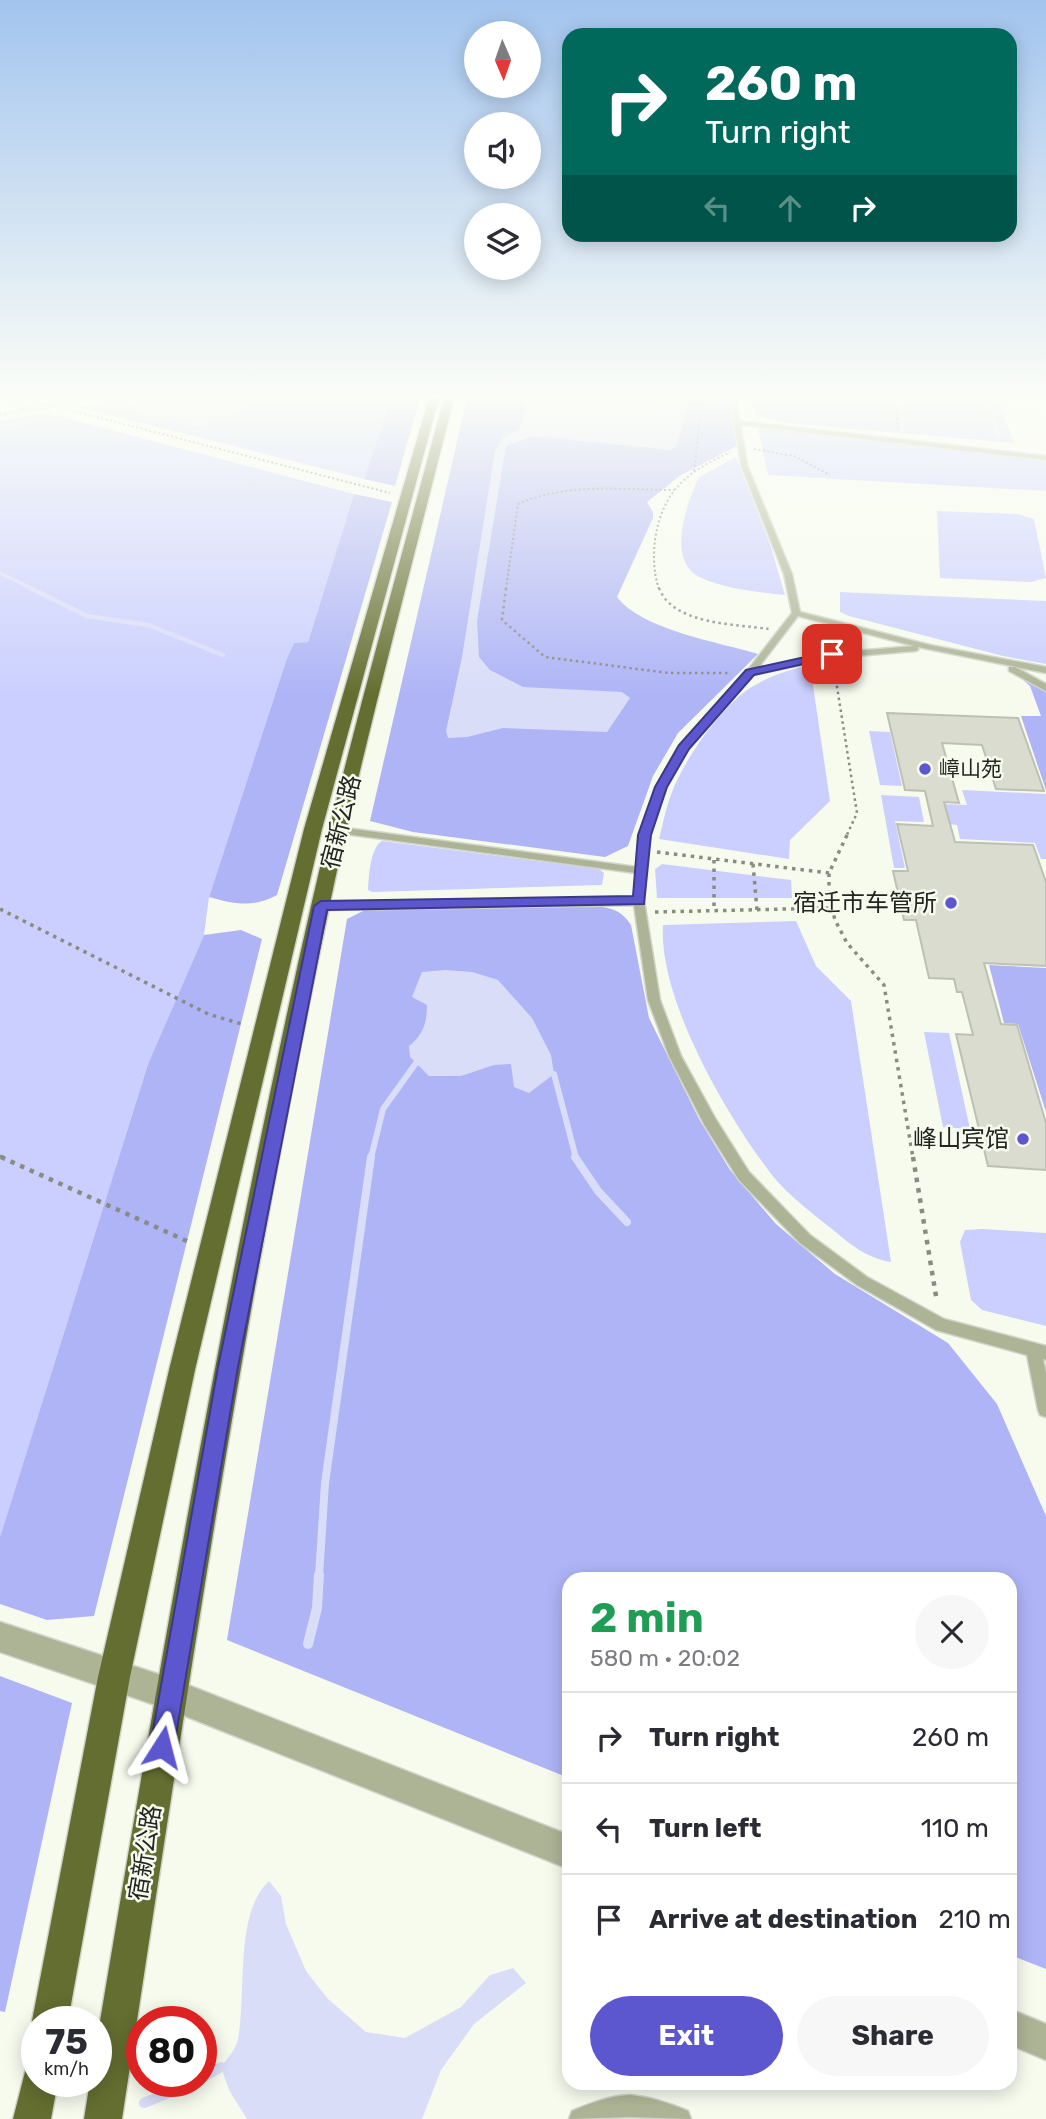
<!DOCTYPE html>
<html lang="en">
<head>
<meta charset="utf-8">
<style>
	:root { --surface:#fff; --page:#f7f7f7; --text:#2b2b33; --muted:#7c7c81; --line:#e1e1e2; --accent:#5c57cf }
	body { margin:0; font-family:Rubik,"Noto Sans SC",sans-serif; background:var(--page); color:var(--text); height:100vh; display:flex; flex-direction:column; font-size:26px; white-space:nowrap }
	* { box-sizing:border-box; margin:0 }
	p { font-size:23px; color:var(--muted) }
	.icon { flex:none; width:38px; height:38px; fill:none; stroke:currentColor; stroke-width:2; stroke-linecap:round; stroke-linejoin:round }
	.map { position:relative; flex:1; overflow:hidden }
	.details { position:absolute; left:562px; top:1572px; width:455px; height:518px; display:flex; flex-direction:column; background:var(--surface); border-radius:21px; box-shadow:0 4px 18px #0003 }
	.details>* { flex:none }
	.banner { position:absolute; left:562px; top:28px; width:455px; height:214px; border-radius:21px; box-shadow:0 4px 18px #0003; background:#00695c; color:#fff; overflow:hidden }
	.needle { width:46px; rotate:178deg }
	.controls { position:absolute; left:464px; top:21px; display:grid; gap:14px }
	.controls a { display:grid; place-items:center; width:77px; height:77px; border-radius:50%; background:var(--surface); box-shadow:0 4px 18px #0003; font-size:35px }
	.speed { position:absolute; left:21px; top:2006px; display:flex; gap:14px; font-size:35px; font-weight:700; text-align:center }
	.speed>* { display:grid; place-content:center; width:91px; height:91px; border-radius:50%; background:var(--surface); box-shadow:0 4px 18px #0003; line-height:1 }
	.speed small { font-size:18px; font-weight:400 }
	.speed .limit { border:10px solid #d22; background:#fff; color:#111 }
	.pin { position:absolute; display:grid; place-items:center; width:60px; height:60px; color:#fff; margin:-30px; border-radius:14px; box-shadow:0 4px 10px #0006 }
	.me { position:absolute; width:77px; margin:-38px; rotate:9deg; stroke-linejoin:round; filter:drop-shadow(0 0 5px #0008) }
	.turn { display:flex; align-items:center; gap:24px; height:147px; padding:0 28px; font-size:32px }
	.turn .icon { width:91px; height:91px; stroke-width:2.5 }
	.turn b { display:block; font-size:49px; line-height:60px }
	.lanes { display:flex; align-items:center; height:66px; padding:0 28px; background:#0003; justify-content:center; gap:35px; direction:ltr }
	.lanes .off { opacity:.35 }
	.round { display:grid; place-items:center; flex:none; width:74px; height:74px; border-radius:37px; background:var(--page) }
	.head { display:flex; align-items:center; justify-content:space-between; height:119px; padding:0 28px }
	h1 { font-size:42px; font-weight:700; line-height:52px; color:#1e9e55 }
	.button { display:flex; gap:14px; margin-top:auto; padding:14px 28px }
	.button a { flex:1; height:80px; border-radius:42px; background:var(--accent); color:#fff; font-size:28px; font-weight:700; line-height:80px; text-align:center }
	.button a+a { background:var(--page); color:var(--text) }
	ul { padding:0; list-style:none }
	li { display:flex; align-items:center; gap:21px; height:91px; padding:0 28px; border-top:2px solid var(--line) }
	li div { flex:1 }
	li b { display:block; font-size:26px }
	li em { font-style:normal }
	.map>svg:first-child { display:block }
	.green { fill:#cacfff }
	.forest { fill:#aeb4f6 }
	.water { fill:#d9ddf8 }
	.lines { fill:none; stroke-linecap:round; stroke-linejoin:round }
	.stream-far4 { stroke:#d9ddf8; stroke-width:3.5 }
	.stream-far3 { stroke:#d9ddf8; stroke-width:4.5 }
	.stream-far2 { stroke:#d9ddf8; stroke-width:6 }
	.stream-far1 { stroke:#d9ddf8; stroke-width:8 }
	.stream { stroke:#d9ddf8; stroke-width:10 }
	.building { fill:#d9dccf; stroke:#bdc0b4; stroke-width:2 }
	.service-casing { stroke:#d1d4c9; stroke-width:3 }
	.minor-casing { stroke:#d1d4c9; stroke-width:3 }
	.trunk-casing { stroke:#d1d4c9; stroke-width:3 }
	.path-far3 { stroke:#898c83; stroke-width:2; stroke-dasharray:2 2.5; stroke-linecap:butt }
	.path-far2 { stroke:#898c83; stroke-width:2.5; stroke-dasharray:2.5 3.5; stroke-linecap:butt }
	.path-far1 { stroke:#898c83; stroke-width:3.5; stroke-dasharray:3.5 5; stroke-linecap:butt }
	.path { stroke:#898c83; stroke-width:4.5; stroke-dasharray:4.5 6; stroke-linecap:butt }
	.service { fill:#adb496; fill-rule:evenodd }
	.minor { fill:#adb496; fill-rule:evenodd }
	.trunk { fill:#646e30; fill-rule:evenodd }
	.route { fill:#5c57cf; stroke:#3c3987; stroke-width:2 }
	.poi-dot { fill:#5c57cf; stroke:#f7fbee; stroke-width:2.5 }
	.labels { text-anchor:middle; stroke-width:5; stroke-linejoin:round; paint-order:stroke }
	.far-poi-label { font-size:21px; fill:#242521; stroke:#f7fbee; text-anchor:start }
	.street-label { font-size:24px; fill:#242521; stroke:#f7fbee }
	.poi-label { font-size:24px; fill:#242521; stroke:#f7fbee; text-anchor:end }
</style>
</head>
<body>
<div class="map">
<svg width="1046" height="2119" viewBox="0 0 1046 2119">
	<rect width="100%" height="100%" fill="#f7fbee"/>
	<path class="green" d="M121,398H391L364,479L78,407Z
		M751,398H998L1014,443L797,424L755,416Z
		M39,414L62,417L354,494L308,642L294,643L287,658L209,897L204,935L148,1064L0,1537V421Z
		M774,428L1046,459V491L768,475L758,429Z
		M736,457L770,544L785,595C763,593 707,587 691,571C670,548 688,501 699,477Z
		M937,511L1017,514L1034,519L1046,578L1031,582L940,578Z
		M840,592L1046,601V664L1003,656L849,616L840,612Z
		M810,665L830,801L790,840L789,859L659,839C663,824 666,807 672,792C684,760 721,707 750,688C769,676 788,670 810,665Z
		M869,731L890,732L902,786L880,785Z
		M962,790L1046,794V859H1041L1035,843L960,839L957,825L949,824L944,804L967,805Z
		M881,795L919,797L924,822L895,821L905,868H894Z
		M382,841L599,869L604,873L602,885L372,892L368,890C369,876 370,848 382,841Z
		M662,864L791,880L792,898H657L655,869Z
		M796,921L816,966L851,1001L891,1262C866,1258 850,1244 832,1229C812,1213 788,1195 772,1175C728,1118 658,999 663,925Z
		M924,1032L949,1033L970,1129L943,1127Z
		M983,1229L1046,1233V1326L982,1310L971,1300L960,1242L965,1230Z"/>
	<path class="forest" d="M391,398H420L395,486L364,479Z
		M467,398H729L737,446L681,475L647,502L653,512V518L617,597C642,630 719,642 758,654L678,733L653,776L628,846L605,857L413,832L370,821Z
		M354,494L392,502L277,895C253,908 234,904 209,897L287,658L294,643L308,642Z
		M1022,679L1046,692V790L1021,716H1041L1030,686Z
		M589,906C608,907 620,908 631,925L649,1018L699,1119L730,1170L776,1224L835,1274L948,1343L997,1404L1046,1516V1969L1010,1955V1578H569V1778L227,1640L347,919L367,909Z
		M241,930L262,939L94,1616L47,1620L0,1604V1537L148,1064L204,935Z
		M989,965L1046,968V1112L1018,1024L1004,1023Z
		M0,1676L72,1703L5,2012L0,2011Z"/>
	<path class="water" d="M144,398H150L123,407L129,409L155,398H263L246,407L229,421L210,422L202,427L105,407L113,403Z
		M528,398H690L677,446L671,450L533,436L506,446L477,621L479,657L490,670L523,687L622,692L630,698L607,732L503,728L467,737L448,738L446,731L462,657L495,451L503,438L520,429Z
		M445,970L472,972L498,980L532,1018L551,1055L554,1074L529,1093L514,1087L511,1064L494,1065L461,1076H429L410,1057L409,1046C423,1035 427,1023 427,1005L412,997L422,972Z
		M269,1881L281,1896L286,1924L306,1971L328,1999L366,2032L405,2038L461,2007L490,1975L513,1968L526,1983L474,2024L441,2070L422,2119H247L229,2090L221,2067C227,2059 236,2049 238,2039C247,1993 234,1913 269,1881Z"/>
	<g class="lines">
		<path class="stream-far4" d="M2,398L27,405
			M894,398L900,404L902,430
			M987,398L999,437
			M0,417L90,398
			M0,428L53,414L46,410
			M0,573L33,589"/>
		<path class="stream-far3" d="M30,588L87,616L148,625L223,655"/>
		<path class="stream-far2" d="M554,1074L576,1158
			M371,1158L383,1109L416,1063"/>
		<path class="stream-far1" d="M575,1157L598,1191L627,1222
			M319,1576L325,1483L371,1157"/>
		<path class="stream" d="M308,1644L317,1608L319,1575
			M201,2079L221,2067
			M144,2103L198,2081"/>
	</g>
	<path class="building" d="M887,713L1018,718L1044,791L996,789L982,745L942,743L959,803L944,802L955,842L1033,845L1046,882V966L984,963L1001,1024L1017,1025L1046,1123V1170L988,1166L956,1034L973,1035L962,992H957L954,979L929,978L916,920H904L893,871H908L897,824L933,826L925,791L905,790Z"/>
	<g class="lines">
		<g class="service-casing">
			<path id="service" d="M730,398H736L740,421L1046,456V460L741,425L747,465L792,574L800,612L930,645L1046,667V673L918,647V650L915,651L832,658L753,675L687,748L666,787L649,835L644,901L660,1000L681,1056L715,1118L749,1172L810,1235L867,1277L944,1319L1046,1346V1360L1043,1359L1046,1373V1417L1040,1415L1038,1410L1027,1355L936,1330L857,1285L800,1243L739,1180L705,1126L669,1056L648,1000L634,905L321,910L316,906L321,902L634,898L636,873L338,833L333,830L338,827L636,867L639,835L656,787L678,747L747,671L792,613L784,574L741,465ZM798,616L914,646L832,653L758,668Z
				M1009,667H1015L1046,684V691L1009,671Z
				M630,2095C650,2097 669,2103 688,2111L691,2119L630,2117L569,2119L572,2111C591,2103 609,2096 630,2095Z"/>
		</g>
		<g class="minor-casing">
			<path id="minor" d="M0,1622L170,1678L569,1835V1869L170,1710L0,1652Z
				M1010,2009L1046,2024V2060L1010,2045Z"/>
		</g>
		<g class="trunk-casing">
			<path id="trunk" d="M429,398H439L322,829L195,1370L130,1677L68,2021H37V2033L32,2021L98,1677L169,1370L304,829Z
				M444,398H454C412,566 366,734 330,903C244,1305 184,1713 122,2119H84L90,2081H96V2045C160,1664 225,1283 311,906C350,736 399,567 444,398Z
				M37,2063V2081H58L51,2119H13L26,2068Z"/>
		</g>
		<path class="path-far3" d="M23,398L390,493
			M616,398L701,406
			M889,398L895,405L899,430
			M0,414L75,398
			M754,449L794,456L830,475
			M694,471L702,398
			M506,589L518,504C569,482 620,490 674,490
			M659,589C648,557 655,510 679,485C693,470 712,461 730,452"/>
		<path class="path-far2" d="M506,588L502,620L545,657L669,673H730
			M659,588C673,625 736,624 769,629
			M834,668L857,813L846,837"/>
		<path class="path-far1" d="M847,835L829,873V897L835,920L847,943L884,985L913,1158
			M657,852L829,873
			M714,860V911
			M753,864L757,910
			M0,909L208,1014L245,1025
			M655,912L832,908
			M0,1156L5,1158"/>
		<path class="path" d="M1,1157L189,1242
			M913,1157L937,1302"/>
		<use href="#service" class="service"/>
		<use href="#minor" class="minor"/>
		<use href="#trunk" class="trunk"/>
	</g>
	<linearGradient id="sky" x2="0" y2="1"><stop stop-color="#a2c4ee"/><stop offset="0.57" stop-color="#fbfdf7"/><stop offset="1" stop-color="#fbfdf7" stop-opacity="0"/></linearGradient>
	<rect width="1046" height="695" fill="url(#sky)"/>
	<path class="route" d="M832,651L837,654L835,657L754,675L689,749L667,787L651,835L644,904L327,910L238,1367L174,1747L171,1756L162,1759L153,1756L150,1747L218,1367L314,906L321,901L633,896L638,835L655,787L679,745L746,670Z"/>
	<g class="poi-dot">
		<circle cx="925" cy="769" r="7"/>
		<circle cx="951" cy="903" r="7"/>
		<circle cx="1023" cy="1139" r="7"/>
	</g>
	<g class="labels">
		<g class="far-poi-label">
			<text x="939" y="776">嶂山苑</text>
		</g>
		<g class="street-label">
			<text transform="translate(341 822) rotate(-76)" y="8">宿新公路</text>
			<text transform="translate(145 1853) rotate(-81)" y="8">宿新公路</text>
		</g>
		<g class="poi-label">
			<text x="937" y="911">宿迁市车管所</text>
			<text x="1009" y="1147">峰山宾馆</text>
		</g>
	</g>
</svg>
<div class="controls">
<a><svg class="needle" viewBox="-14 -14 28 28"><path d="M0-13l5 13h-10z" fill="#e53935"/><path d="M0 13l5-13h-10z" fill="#7c7c81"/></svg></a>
<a><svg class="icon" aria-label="sound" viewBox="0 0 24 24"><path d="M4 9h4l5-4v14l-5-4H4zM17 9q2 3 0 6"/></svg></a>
<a><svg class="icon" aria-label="layers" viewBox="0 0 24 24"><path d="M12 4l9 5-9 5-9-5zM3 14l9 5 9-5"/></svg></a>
</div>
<div class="speed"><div>75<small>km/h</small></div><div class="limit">80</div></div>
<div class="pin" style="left:832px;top:654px;background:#d93025"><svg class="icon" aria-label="arrive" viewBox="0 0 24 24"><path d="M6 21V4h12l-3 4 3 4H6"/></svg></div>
<svg class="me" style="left:162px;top:1747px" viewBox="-20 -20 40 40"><path d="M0-17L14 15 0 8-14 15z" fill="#5c57cf" stroke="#fff" stroke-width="4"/></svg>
<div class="banner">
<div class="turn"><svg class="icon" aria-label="right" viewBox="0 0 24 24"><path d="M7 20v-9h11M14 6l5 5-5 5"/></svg><div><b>260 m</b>Turn right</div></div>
<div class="lanes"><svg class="icon off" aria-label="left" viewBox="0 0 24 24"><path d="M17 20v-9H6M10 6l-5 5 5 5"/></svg><svg class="icon off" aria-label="ahead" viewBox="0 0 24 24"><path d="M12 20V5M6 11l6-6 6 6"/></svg><svg class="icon" aria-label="right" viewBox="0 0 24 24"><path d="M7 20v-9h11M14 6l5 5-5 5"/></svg></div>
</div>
<section class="details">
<div class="head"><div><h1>2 min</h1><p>580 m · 20:02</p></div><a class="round"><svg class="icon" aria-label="close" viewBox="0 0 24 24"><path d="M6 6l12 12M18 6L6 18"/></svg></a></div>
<ul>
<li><svg class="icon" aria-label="right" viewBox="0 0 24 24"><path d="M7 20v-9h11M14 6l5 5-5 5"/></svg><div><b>Turn right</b></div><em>260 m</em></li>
<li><svg class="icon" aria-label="left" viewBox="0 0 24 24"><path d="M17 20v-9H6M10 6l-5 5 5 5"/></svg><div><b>Turn left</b></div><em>110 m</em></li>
<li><svg class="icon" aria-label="arrive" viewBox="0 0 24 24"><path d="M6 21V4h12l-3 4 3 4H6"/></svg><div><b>Arrive at destination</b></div><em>210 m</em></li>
</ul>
<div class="button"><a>Exit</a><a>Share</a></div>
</section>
</div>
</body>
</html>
